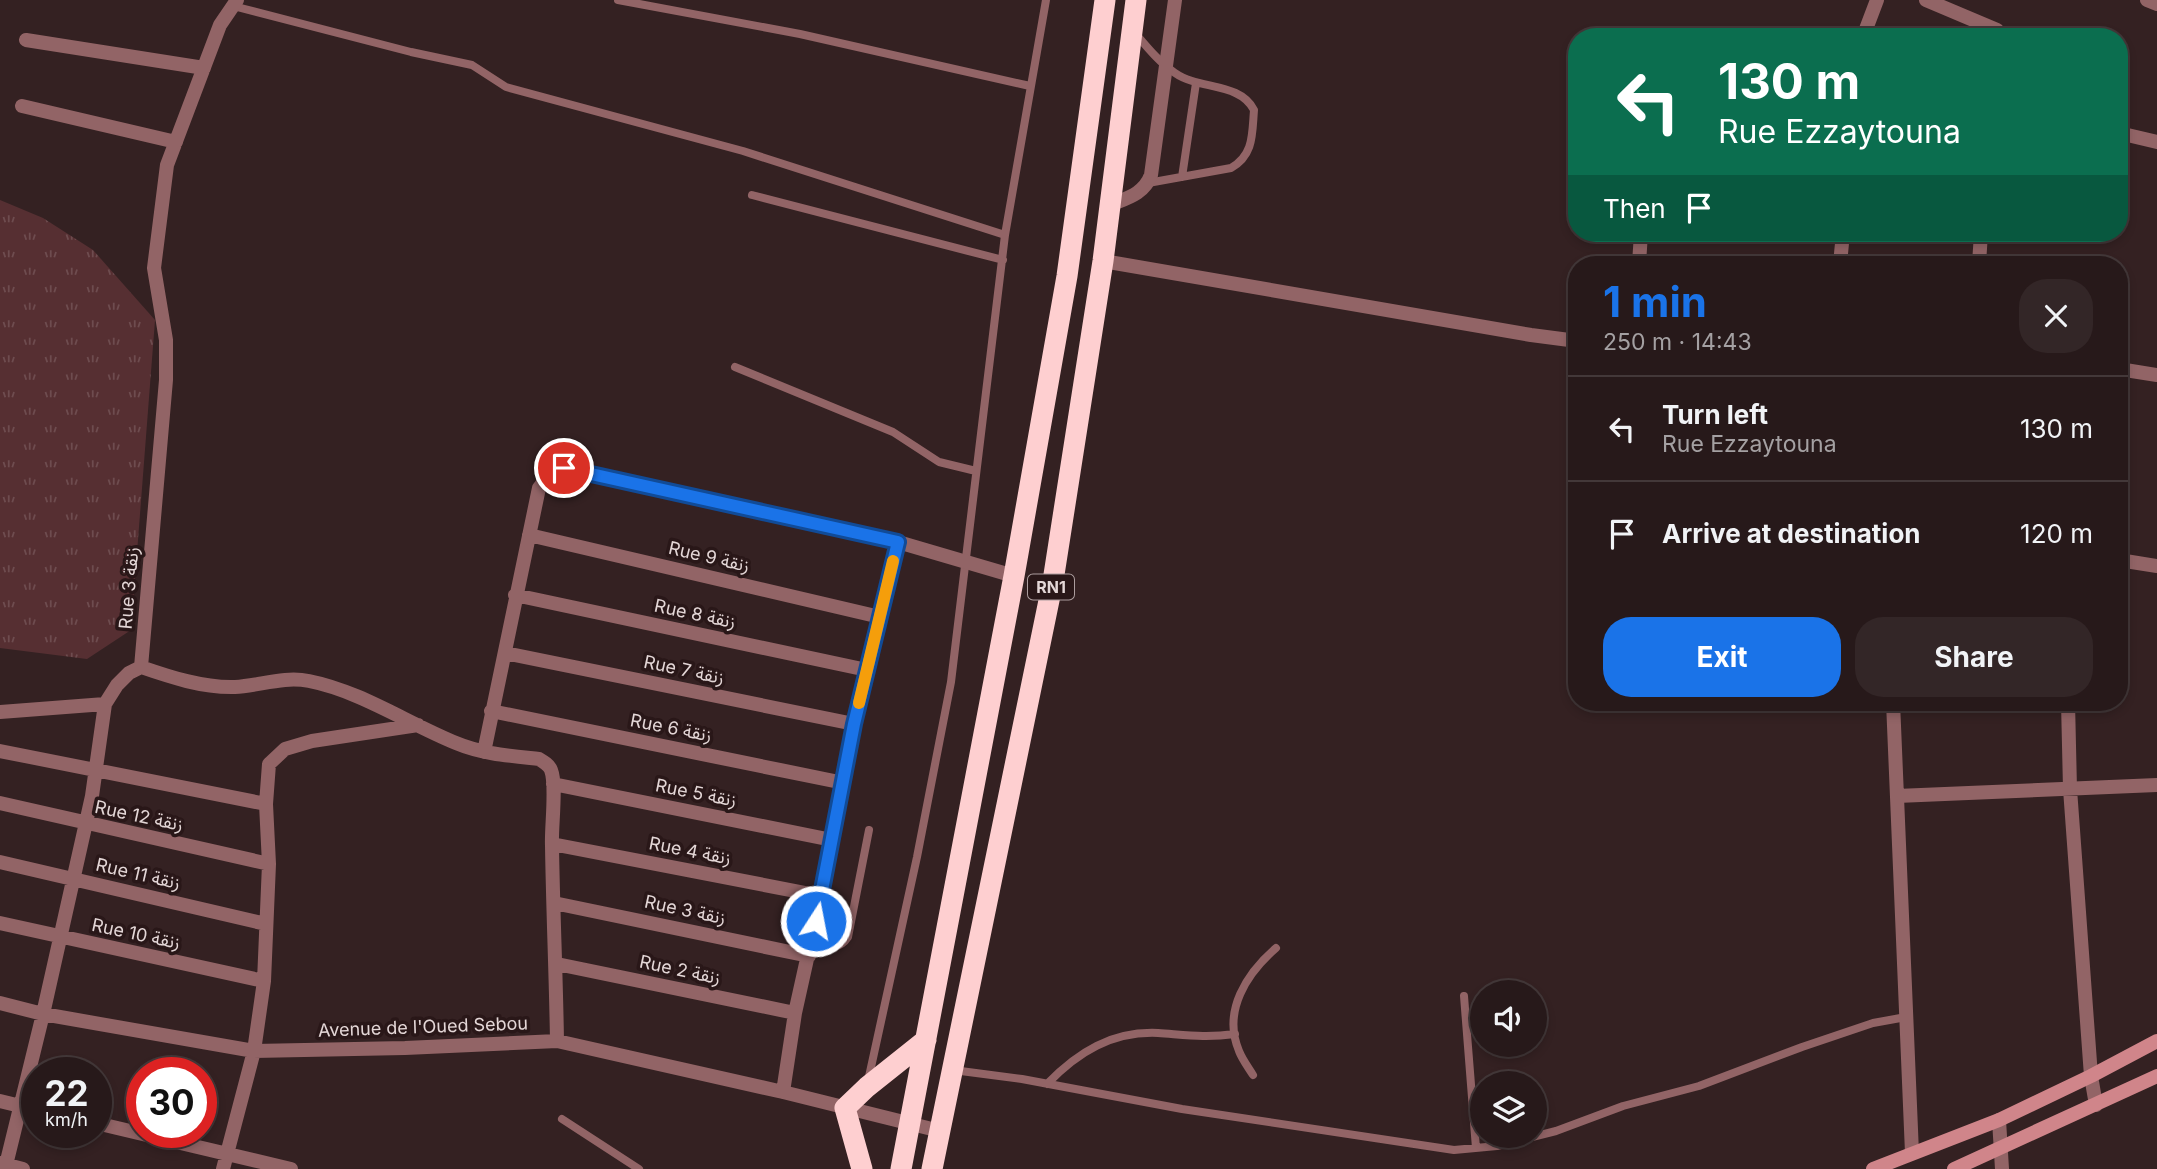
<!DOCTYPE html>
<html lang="en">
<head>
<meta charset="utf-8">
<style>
	:root { --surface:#27191a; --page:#332627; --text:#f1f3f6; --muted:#a4a0a2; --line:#433839; --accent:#1a73e8 }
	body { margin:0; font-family:Inter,"Noto Sans Arabic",sans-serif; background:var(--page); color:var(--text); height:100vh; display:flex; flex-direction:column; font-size:26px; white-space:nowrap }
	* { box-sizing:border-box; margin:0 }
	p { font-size:23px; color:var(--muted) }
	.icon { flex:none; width:38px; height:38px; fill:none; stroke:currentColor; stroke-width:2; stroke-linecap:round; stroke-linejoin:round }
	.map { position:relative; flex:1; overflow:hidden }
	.sheet { position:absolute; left:1568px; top:256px; width:560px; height:455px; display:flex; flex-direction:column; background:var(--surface); border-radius:28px; box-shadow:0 4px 10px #0003,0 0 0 2px var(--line) }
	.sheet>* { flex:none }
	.hud { position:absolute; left:1568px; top:28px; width:560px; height:214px; border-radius:28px; box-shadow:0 4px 10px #0003,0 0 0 2px var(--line); background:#0b6e4f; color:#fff; overflow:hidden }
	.tools { position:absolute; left:1470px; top:980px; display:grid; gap:14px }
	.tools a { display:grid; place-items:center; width:77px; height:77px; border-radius:50%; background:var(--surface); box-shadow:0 4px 10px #0003,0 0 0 2px var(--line); font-size:35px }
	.speed { position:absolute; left:21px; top:1057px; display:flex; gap:14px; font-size:35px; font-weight:700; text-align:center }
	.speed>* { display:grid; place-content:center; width:91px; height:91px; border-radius:50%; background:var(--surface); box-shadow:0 4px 10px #0003,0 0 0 2px var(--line); line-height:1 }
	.speed small { font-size:18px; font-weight:400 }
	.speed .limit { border:10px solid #d22; background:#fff; color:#111 }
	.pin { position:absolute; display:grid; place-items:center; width:60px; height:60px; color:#fff; margin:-30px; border:4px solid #fff; border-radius:50%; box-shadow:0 2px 7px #0007 }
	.me { position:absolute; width:77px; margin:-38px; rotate:11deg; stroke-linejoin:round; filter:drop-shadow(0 0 5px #0008) }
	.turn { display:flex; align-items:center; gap:24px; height:147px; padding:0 35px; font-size:32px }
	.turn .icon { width:91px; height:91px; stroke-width:2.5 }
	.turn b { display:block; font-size:49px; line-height:60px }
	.then { display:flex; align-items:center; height:66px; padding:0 35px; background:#0003; gap:14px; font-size:26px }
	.round { display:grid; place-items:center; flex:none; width:74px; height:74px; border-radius:28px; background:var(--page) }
	.headline { display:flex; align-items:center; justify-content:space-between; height:119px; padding:0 35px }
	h1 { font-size:42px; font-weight:700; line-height:52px; color:var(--accent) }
	.button { display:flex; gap:14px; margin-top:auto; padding:14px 35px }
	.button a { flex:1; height:80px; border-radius:28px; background:var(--accent); color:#fff; font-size:28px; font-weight:700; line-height:80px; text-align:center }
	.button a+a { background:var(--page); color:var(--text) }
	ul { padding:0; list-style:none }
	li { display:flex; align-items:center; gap:21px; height:105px; padding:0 35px; border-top:2px solid var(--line) }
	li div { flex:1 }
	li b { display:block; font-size:26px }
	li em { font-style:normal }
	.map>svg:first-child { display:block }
	.grass { fill:url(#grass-tufts) }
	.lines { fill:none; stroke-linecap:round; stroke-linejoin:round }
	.lane { stroke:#926466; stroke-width:8 }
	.street { stroke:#926466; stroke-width:14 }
	.secondary { stroke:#d0858a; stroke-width:14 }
	.highway { stroke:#fecfd0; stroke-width:21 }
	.route-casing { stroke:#114b97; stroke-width:18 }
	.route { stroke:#1a73e8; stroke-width:12 }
	.slow { stroke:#f59e0b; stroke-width:12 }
	.labels { text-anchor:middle; stroke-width:7; stroke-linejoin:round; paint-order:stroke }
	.shield { fill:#291718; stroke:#ac9d9e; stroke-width:2 }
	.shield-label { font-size:16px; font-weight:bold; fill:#e4d7d7 }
	.street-label { font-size:18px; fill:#e4d7d7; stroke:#291718 }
</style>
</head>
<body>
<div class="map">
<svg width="2157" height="1169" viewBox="0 0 2157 1169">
	<defs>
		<pattern id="grass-tufts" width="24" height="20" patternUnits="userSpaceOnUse" patternTransform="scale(1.75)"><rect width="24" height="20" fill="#562f32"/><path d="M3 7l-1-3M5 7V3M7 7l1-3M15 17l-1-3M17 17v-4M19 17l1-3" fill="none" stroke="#6e4c4f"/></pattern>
	</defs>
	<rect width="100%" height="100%" fill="#342122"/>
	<path class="grass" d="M0,200L43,218L93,250L155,320L131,630L87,659L0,648Z"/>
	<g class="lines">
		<path class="lane" d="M618,0L800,34L1030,86
			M233,6L411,52L472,65L506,87L743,151L1005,235
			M1135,33C1147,47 1160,63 1175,73C1199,90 1240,82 1254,110C1252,134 1254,155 1231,168L1148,183
			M1182,177L1196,83
			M752,195L1003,260
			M735,367L893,432L939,462L976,471
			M811,945C825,947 839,951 848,937L869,830
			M1464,996L1476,1148
			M953,1070L1022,1079L1182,1109L1454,1150L1497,1146L1556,1131L1623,1106L1699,1086L1802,1047L1873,1023L1906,1017
			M1253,1075C1248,1067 1242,1059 1239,1051C1222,1011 1247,973 1276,948
			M868,1081L917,857L951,682L1005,235L1046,0
			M1047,1084C1078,1052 1112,1031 1158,1033C1187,1035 1205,1038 1235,1034
			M562,1119L639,1169"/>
		<path class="street" d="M1926,0L1997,30
			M2147,0L2157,4
			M1863,37L1877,0
			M26,40L204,68
			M22,106L176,142
			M2119,133L2157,142
			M1110,205C1127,198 1144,194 1151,175L1175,0
			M1103,261L1531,335L1577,341
			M1639,264L1641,233
			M1840,264L1843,233
			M1979,264L1981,233
			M2119,369L2157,375
			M529,535L880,617
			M2119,560L2157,566
			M515,595L867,670
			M505,653L854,724
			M141,667C170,677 203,688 235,687C259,686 283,676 309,681C360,691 407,723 456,743C482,754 511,756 539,759C544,762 549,765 551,770C557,785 551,828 552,846C553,911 556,976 557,1041
			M1893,702L1912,1153
			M2068,702L2070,789L2091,1076L2096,1105
			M491,711L844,783
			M0,712L105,704
			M0,751L266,804
			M484,752L539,488L549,475L564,468L898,542L1014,576
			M553,784L832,840
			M1897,796L2157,785
			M0,803L269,864
			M552,844L821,896
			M0,862L266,924
			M554,903L809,956
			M0,923L264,981
			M557,964L795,1013
			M0,1003L43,1014L254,1051L405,1048L557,1041L783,1092L940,1131
			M783,1092L795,1013L821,896L854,724L898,542
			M0,1101L37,1110
			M1999,1120L2002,1169
			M96,1123L291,1169
			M0,1163L23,1169
			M5,1169L43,1014L92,796L105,704L117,685L129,673L141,667L166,380V340L154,268L167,165L220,25L237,0
			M223,1169L254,1051L264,981L269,864L266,804L269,764L285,749L312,741L418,725"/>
		<path class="secondary" d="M1873,1169L1999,1120L2091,1076L2157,1041
			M1954,1169L2157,1076"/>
		<path class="highway" d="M862,1169L845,1108L867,1087L926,1040
			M901,1169L1014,576L1067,276L1105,0
			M932,1169L1053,581L1103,261L1136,0"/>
	</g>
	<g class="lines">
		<g class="route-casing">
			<path id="route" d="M564,468L898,542L854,724L816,921"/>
		</g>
		<use href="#route" class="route"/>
		<path class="slow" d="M859,703L893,561"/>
	</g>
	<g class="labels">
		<rect class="shield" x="1028" y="574.5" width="46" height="25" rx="5"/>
		<g class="shield-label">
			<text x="1051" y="593">RN1</text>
		</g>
		<g class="street-label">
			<text transform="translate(709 557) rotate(13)" y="6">Rue 9 زنقة</text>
			<text transform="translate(129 588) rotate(-85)" y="6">Rue 3 زنقة</text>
			<text transform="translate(695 614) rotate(12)" y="6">Rue 8 زنقة</text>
			<text transform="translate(684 670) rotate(12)" y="6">Rue 7 زنقة</text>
			<text transform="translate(671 728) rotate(11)" y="6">Rue 6 زنقة</text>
			<text transform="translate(696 793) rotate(11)" y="6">Rue 5 زنقة</text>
			<text transform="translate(139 816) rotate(12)" y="6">Rue 12 زنقة</text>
			<text transform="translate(690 851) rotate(11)" y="6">Rue 4 زنقة</text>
			<text transform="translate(138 874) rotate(13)" y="6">Rue 11 زنقة</text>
			<text transform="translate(685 910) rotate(12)" y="6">Rue 3 زنقة</text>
			<text transform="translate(136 934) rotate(12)" y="6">Rue 10 زنقة</text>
			<text transform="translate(680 970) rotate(12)" y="6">Rue 2 زنقة</text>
			<text transform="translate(423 1027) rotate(-2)" y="6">Avenue de l'Oued Sebou</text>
		</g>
	</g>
</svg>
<div class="tools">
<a><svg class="icon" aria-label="sound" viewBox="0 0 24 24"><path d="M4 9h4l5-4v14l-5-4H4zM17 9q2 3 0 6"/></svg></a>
<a><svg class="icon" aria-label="layers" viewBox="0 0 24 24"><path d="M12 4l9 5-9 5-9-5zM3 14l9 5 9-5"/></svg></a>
</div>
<div class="speed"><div>22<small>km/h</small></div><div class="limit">30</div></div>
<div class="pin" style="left:564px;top:468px;background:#d93025"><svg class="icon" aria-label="arrive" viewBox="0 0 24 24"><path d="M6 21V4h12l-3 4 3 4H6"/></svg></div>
<svg class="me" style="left:816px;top:921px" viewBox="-20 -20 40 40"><circle r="17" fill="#1a73e8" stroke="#fff" stroke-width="3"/><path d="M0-11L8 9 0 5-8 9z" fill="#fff"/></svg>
<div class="hud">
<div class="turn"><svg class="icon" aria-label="left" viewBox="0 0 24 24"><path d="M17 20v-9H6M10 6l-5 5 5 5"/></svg><div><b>130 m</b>Rue Ezzaytouna</div></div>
<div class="then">Then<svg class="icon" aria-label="arrive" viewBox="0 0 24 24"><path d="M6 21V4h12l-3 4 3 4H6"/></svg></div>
</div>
<section class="sheet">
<div class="headline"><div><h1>1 min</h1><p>250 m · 14:43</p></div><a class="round"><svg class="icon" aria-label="close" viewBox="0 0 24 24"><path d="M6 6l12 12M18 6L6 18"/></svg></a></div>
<ul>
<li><svg class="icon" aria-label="left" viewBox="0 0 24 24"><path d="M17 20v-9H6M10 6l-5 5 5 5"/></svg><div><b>Turn left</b><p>Rue Ezzaytouna</p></div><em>130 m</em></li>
<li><svg class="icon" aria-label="arrive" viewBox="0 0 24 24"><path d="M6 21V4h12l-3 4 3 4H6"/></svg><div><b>Arrive at destination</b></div><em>120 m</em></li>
</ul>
<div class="button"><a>Exit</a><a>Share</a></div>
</section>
</div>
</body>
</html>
